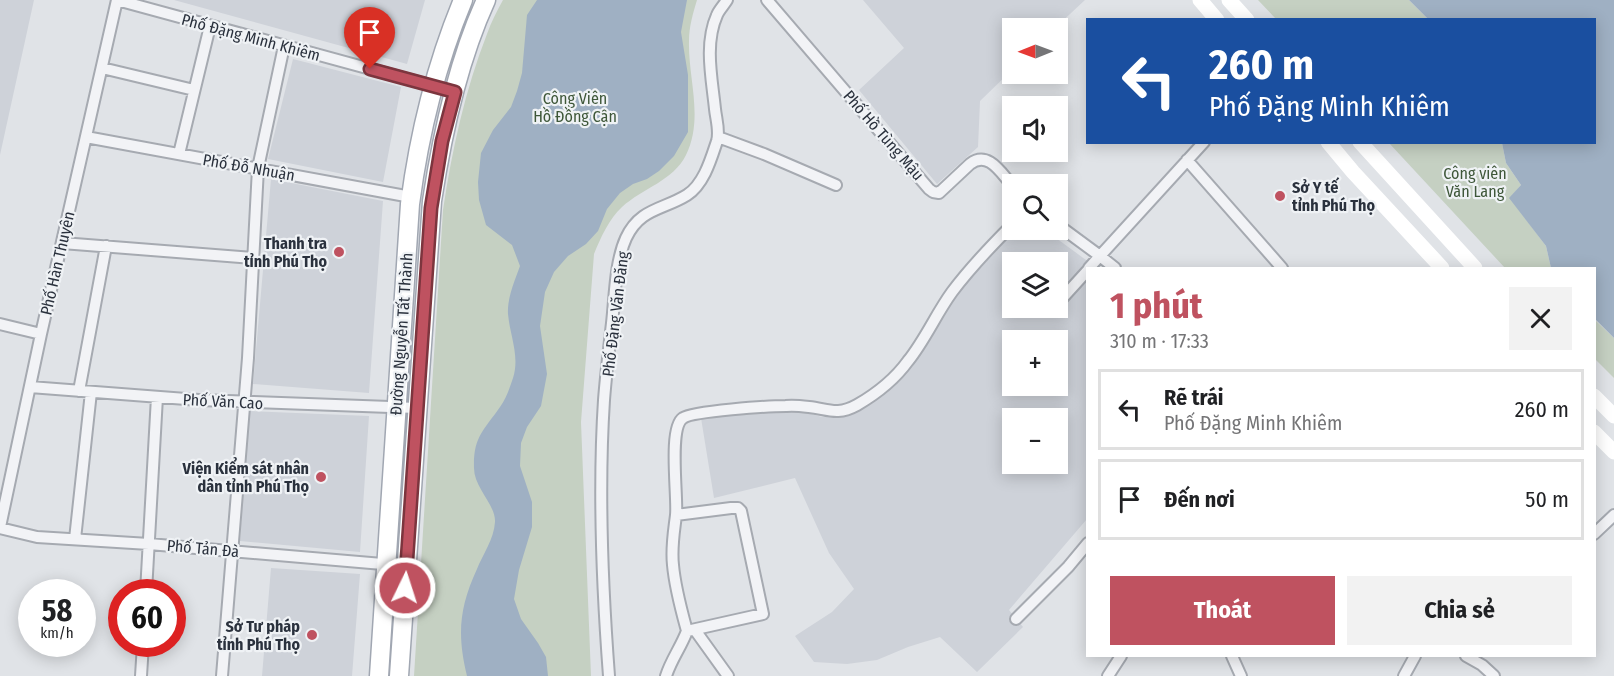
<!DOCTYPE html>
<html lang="vi">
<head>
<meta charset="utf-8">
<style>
	:root { --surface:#fff; --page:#f2f2f2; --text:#202124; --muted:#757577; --line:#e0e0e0; --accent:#bf5260 }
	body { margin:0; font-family:"Fira Sans Condensed",sans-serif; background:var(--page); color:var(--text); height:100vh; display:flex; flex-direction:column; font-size:22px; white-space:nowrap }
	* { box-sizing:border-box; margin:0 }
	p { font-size:20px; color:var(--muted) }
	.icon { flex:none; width:33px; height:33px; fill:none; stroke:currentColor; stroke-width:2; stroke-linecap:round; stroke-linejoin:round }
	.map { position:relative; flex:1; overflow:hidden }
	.drawer { position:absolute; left:1086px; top:267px; width:510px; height:390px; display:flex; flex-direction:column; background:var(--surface); border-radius:0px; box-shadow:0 3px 15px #0003 }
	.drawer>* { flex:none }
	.hud { position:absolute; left:1086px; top:18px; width:510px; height:126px; border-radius:0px; box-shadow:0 3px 15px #0003; background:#1a4fa0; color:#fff; overflow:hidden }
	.needle { width:39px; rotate:269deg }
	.fabs { position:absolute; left:1002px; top:18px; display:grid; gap:12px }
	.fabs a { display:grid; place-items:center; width:66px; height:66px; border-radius:0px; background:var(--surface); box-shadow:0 3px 15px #0003; font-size:30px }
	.speed { position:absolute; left:18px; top:579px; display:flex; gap:12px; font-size:30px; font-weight:700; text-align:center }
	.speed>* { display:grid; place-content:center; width:78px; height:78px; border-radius:50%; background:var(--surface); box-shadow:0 3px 15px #0003; line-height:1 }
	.speed small { font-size:15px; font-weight:400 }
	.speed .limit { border:9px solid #d22; background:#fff; color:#111 }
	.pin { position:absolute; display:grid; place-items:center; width:51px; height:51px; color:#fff; margin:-62px -26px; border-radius:50% 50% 50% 0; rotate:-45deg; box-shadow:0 0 6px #0007 }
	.pin .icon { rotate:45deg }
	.me { position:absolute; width:66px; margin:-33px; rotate:4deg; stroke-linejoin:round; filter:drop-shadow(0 0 4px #0008) }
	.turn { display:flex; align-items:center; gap:21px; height:126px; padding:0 24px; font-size:27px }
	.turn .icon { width:78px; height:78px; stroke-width:2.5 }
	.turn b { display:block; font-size:42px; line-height:51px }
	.round { display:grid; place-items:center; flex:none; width:63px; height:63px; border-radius:0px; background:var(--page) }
	.overview { display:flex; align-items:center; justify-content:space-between; height:102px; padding:0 24px }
	h1 { font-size:36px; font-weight:700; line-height:45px; color:var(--accent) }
	.action { display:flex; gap:12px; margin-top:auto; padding:12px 24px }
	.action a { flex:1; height:69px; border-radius:0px; background:var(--accent); color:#fff; font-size:24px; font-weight:700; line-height:69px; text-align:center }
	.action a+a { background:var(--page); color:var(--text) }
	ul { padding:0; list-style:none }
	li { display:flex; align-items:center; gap:18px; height:81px; margin:0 12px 9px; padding:0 12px; border:3px solid var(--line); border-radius:0px }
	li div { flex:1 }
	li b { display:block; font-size:22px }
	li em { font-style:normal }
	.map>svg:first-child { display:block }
	.built { fill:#ced2d9; fill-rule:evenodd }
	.green { fill:#c5d0c2 }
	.water { fill:#9fb0c3 }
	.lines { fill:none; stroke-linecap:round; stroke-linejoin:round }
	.minor-casing { stroke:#a6aab1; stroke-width:14 }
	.primary-casing { stroke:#a1a7b2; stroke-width:21 }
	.minor { stroke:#f2f3f6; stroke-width:10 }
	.secondary { stroke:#fff; stroke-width:15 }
	.primary { stroke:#fff; stroke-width:18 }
	.route-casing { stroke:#7c353e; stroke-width:15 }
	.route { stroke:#bf5260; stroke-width:10 }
	.poi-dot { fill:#bf5260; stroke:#eff2f5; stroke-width:2 }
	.labels { text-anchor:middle; stroke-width:4.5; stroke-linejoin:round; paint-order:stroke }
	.street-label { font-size:16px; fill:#2a313d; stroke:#eff2f5 }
	.park-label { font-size:16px; fill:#3e5739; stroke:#eff2f5 }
	.poi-label { font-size:16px; font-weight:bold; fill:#2a313d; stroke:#eff2f5; text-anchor:end }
</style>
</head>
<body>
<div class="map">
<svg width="1614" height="676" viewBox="0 0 1614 676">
	<rect width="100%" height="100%" fill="#e0e3e7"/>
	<path class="built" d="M0,0H34L0,155Z
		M174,0H425L407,64Z
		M863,0H1085L1055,28H1012V70L980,101L978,147L937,184L859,90L904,48Z
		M293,59L401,87L383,182L268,159Z
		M271,179L383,201L369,393L253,384Z
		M1016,230H1045L1097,268H1088L1087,519L1009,610L1023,627L977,672L940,637L908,647L877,660L847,664L814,662L795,636L832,612L854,589L829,553L795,478L714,498L701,418L777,409L801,411L822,417L837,415L911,364L959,291ZM1012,262H1058V308H1012ZM1012,340H1058V386H1012ZM1012,418H1058V464H1012Z
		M248,411L369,416L360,552L240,541Z
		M271,568L360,574L352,676H262Z"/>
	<path class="green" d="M503,0H697C693,13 689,27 689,41C688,79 704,118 686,155C673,181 643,188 622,207C609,219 601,237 594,254L581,422L591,676H414L443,210C452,150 465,90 487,34C491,22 497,11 503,0Z
		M1258,0H1409L1428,19H1276Z
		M1389,143H1502L1506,163L1521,185L1510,198L1546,246L1551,268H1505Z
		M1594,319L1614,338V378L1595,359Z"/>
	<path class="water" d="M537,0H687L681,32L688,75V132L674,156L659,171L647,179L633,184L620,193L607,209L598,231L586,244L568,256L554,272L545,292L540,326L547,374L541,406L527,427L521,443L520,466L532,502V527L519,570L514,599L521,619L538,643L546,657L548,676H467C457,635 459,608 477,569C483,554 494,539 495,522C496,505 474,488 474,468C473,437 484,430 500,407C506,399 510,387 513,378C520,356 510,336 508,314C507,298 515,280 520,266L512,245L486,225L479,200L478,182L481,153L493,130L511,107L517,91L522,73L527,15Z
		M1409,0H1614V338L1595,319L1594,268H1551L1546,246L1509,198L1521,185L1506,163L1502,143L1594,142V20L1428,19Z"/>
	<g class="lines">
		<g class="minor-casing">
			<path id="minor" d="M117,0L455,92
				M767,0L929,189L933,192L939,193L970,164C988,150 1001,173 1012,185
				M102,68L194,90
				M86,137L411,197
				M718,137L764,154L836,185
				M179,154L210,26
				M1187,160L1282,268
				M1058,225L1100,256L1115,268
				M62,243L253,258
				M1089,268L1204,142
				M1058,303L1088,270
				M0,324L41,334
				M30,387L199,400L417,408
				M79,391L106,246
				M676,515L731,508H738L741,511L763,614L687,631C681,609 675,588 673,565C671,547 674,532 676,515C678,497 668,428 683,418C693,411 769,406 786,406C793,405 801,406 809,407C828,409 837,416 857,405C876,394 895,379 908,361C925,340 936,314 952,292C970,268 991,246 1012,225
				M0,527L41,334L117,0
				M0,528L37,537L149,544L406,566
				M1594,534L1614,515
				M75,539L91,392
				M146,592L157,397
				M1016,619L1068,567L1088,543
				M695,630L728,676
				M1232,656L1241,676
				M1466,656L1482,665L1494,676
				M141,676L143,644
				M222,676L248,358L258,168L284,46
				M609,676C602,584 598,492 604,400C606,374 609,349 612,323C615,297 615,262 626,238C640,208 663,210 687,195C704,184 711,159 717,141C720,131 716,119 715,109C712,79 704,44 717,15C719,10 724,5 727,0
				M666,676C671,660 681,647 687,631
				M1108,676L1121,656
				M1404,676L1415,656"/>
		</g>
		<g class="primary-casing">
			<path id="primary" d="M379,676L410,204C419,135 436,65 463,0
				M399,676L432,201C442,135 458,61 486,0"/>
		</g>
		<use href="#minor" class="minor"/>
		<path class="secondary" d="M1200,0L1217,20
			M1229,0L1247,20
			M1328,142L1353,172L1442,268
			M1360,142L1475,268
			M1594,396L1614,416
			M1594,432L1614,452"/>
		<use href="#primary" class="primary"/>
	</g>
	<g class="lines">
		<g class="route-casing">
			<path id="route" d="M370,69L455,92L442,141L431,208L405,588"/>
		</g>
		<use href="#route" class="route"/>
	</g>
	<g class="poi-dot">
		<circle cx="1280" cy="196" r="6"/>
		<circle cx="339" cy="252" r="6"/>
		<circle cx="321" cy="477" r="6"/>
		<circle cx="312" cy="635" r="6"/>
	</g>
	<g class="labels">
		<g class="street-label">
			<text transform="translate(251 37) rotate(15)" y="6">Phố Đặng Minh Khiêm</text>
			<text transform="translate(884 135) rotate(49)" y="6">Phố Hồ Tùng Mậu</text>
			<text transform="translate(249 167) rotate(10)" y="6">Phố Đỗ Nhuận</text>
			<text transform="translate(57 263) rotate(-77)" y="6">Phố Hàn Thuyên</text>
			<text transform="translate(615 314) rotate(-83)" y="6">Phố Đặng Văn Đăng</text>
			<text transform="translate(401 334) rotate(-86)" y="6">Đường Nguyễn Tất Thành</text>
			<text transform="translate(223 401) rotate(3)" y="6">Phố Văn Cao</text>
			<text transform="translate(203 548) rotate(5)" y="6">Phố Tản Đà</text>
		</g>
		<g class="park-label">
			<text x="575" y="104">Công Viên<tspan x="575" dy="18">Hồ Đồng Cận</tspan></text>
			<text x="1475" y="179">Công viên<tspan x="1475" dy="18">Văn Lang</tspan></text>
		</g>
		<g class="poi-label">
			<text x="1292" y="193" text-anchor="start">Sở Y tế<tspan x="1292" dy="18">tỉnh Phú Thọ</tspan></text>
			<text x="327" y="249">Thanh tra<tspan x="327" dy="18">tỉnh Phú Thọ</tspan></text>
			<text x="309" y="474">Viện Kiểm sát nhân<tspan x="309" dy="18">dân tỉnh Phú Thọ</tspan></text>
			<text x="300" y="632">Sở Tư pháp<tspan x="300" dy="18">tỉnh Phú Thọ</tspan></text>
		</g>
	</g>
</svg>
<div class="fabs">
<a><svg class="needle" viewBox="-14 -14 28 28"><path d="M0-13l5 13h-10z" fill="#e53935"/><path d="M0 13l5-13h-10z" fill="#757577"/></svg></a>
<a><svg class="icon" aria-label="sound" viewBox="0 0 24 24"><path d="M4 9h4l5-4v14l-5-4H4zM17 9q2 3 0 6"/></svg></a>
<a><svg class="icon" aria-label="search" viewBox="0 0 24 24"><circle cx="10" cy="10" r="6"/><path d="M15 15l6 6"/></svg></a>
<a><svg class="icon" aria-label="layers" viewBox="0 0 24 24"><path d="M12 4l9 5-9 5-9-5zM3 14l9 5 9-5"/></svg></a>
<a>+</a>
<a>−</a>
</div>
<div class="speed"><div>58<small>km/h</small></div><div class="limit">60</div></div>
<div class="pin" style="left:370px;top:69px;background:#d93025"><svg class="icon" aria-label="arrive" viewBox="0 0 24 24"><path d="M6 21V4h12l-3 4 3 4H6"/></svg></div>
<svg class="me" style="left:405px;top:588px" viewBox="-20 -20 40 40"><circle r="17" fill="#bf5260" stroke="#fff" stroke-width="3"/><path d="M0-11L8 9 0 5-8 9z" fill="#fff"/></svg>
<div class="hud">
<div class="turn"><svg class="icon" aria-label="left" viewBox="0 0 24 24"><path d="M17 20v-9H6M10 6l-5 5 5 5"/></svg><div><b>260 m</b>Phố Đặng Minh Khiêm</div></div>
</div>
<section class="drawer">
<div class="overview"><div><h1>1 phút</h1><p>310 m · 17:33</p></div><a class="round"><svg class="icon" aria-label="close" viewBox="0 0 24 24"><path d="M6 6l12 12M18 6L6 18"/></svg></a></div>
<ul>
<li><svg class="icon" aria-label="left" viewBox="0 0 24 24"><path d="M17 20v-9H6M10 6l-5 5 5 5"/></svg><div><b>Rẽ trái</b><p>Phố Đặng Minh Khiêm</p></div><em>260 m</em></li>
<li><svg class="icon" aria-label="arrive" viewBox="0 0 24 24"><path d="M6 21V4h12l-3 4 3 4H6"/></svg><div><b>Đến nơi</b></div><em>50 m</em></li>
</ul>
<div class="action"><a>Thoát</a><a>Chia sẻ</a></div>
</section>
</div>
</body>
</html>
